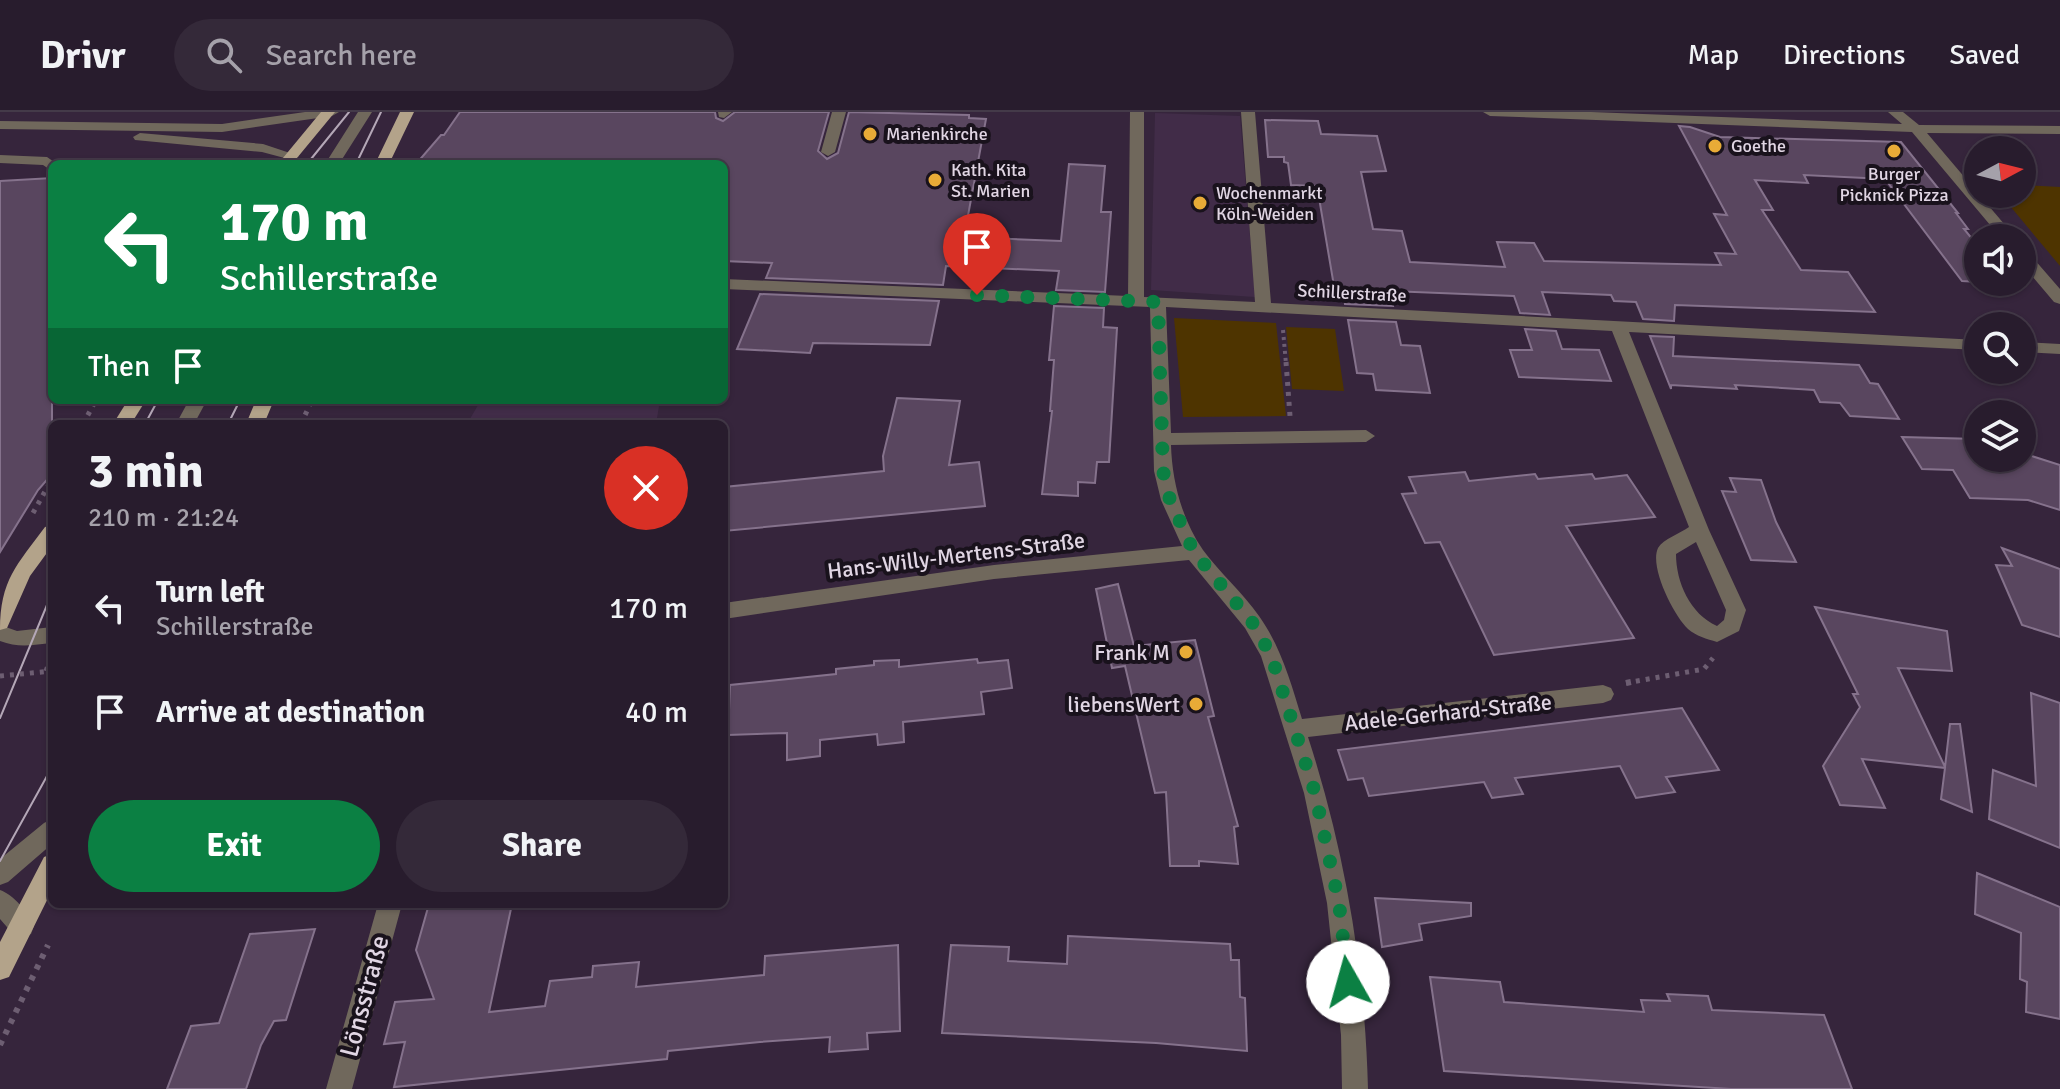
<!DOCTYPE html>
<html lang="en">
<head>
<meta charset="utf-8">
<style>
	:root { --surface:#281c2d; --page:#342939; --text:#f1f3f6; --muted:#a5a1aa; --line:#443a49; --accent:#0b8043 }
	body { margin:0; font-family:Signika,sans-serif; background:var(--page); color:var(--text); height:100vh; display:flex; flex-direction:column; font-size:30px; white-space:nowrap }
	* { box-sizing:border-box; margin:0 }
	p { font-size:26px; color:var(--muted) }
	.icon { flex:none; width:44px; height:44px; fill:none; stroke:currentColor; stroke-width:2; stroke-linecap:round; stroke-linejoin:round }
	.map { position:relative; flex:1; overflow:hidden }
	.panel { position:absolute; left:48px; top:308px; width:680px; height:488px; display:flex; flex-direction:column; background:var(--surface); border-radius:12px; box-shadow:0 2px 6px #0004,0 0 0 2px var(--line) }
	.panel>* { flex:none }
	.banner { position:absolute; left:48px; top:48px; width:680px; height:244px; border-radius:12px; box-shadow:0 2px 6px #0004,0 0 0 2px var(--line); background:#0b8043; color:#fff; overflow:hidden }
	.needle { width:52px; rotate:83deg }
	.fabs { position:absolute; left:1964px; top:24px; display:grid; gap:16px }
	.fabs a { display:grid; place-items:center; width:72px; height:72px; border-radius:50%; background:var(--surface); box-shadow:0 2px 6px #0004,0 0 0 2px var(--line); font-size:40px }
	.pin { position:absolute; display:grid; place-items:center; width:68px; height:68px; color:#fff; margin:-82px -34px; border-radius:50% 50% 50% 0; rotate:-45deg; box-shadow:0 0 8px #0007 }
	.pin .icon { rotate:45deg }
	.me { position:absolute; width:88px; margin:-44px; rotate:353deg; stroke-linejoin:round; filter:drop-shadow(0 0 6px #0008) }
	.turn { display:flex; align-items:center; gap:28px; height:168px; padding:0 40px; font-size:36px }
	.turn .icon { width:104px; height:104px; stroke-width:2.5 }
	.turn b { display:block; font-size:56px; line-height:68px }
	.then { display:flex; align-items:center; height:76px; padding:0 40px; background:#0003; gap:16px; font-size:30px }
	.round { display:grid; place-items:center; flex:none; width:84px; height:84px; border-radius:42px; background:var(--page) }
	.overview { display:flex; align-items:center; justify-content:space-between; height:136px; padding:0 40px }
	h1 { font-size:48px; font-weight:700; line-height:60px }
	.action { display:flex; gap:16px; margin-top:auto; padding:16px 40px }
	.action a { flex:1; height:92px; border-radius:48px; background:var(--accent); color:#fff; font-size:32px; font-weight:700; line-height:92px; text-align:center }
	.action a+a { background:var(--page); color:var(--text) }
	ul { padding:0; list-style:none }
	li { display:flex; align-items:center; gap:24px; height:104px; padding:0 40px }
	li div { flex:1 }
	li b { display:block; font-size:30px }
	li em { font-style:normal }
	header { display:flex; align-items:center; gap:48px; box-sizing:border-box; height:112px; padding:0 40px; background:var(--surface); border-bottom:2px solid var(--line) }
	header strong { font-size:38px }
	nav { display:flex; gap:44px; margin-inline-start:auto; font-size:28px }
	.search { width:560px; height:72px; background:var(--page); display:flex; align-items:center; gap:20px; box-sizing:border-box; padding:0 28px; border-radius:44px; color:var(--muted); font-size:30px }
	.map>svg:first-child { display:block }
	.built { fill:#412c48 }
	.green { fill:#4e3400 }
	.building { fill:#59465f; stroke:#85728c; stroke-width:2 }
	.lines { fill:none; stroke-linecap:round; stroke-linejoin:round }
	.path-far2 { stroke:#6d5e72; stroke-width:4; stroke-dasharray:3 4; stroke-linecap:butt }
	.path-far1 { stroke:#6d5e72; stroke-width:5; stroke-dasharray:4 6; stroke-linecap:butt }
	.path { stroke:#6d5e72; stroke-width:6; stroke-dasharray:5 7; stroke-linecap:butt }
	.minor { fill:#70685c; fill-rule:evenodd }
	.major { fill:#b3a38a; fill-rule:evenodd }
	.tram { stroke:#b4a7b7; stroke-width:2 }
	.path-bridge { stroke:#6d5e72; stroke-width:5; stroke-dasharray:4 6; stroke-linecap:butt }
	.route { stroke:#0b8043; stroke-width:14; stroke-dasharray:0 25.2 }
	.poi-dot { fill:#e8ab37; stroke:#19121c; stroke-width:3 }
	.labels { text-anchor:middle; stroke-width:8; stroke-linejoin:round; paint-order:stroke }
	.far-poi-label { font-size:18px; fill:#e1d6e4; stroke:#19121c; text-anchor:start }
	.far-street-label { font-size:18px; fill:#e1d6e4; stroke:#19121c }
	.street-label { font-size:22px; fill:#e1d6e4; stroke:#19121c }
	.poi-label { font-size:22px; fill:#e1d6e4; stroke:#19121c; text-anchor:end }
	.near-street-label { font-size:26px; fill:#e1d6e4; stroke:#19121c }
</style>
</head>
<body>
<header>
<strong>Drivr</strong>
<div class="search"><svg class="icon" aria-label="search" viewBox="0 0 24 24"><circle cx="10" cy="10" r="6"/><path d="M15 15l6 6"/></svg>Search here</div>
<nav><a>Map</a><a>Directions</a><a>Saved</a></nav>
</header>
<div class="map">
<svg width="2060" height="977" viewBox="0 0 2060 977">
	<rect width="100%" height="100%" fill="#36253c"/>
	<path class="built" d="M1155,1L1240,4L1255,185L1151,178Z
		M481,288H660L656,312H467Z"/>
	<path class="green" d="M2022,73L2060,75V154L2000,82H2022Z
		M1174,206L1276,211L1286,304L1183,305Z
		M1286,215L1335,217L1344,279L1292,277Z"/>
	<path class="building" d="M460,0H715L716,6L723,9L735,0H829L818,39L827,47L838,41L849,0L969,3V6L986,7L964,125L1061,129L1069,52L1105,54L1101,100H1111L1105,180L1056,178L1059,159L946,154L943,173L766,166L772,151L724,149V52H416L441,23H444Z
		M1265,8L1318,9L1321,22L1377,24L1386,59L1361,60L1373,117L1402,119L1410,150L1505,155L1497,130L1534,131L1544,149L1721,153L1715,141L1736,142L1714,102L1727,103L1679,14L1690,15L1720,25L1901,30L1958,101H1956L1968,117H1964L1978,134V170L1962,169L1885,67L1804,63L1808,71L1755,68L1773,98H1762L1801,158L1848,160L1875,200L1675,193L1674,209L1643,207L1636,190L1614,189L1611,183L1542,180L1550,203L1520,201L1514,184L1390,179L1393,194L1345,192L1343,180H1335L1317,74L1291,73L1288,51L1284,50V45H1268Z
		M52,66V362L38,378L0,440V69Z
		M760,182L939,189L930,233L813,231L810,241L737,237Z
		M1054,194L1104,196L1103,215L1117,216L1109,350H1097L1095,371L1078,370V384L1042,382L1052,299H1050L1054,248H1049Z
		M1348,208L1396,210L1401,233L1420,234L1430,281L1376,278L1373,262L1357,261Z
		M1525,217L1556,219L1562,237L1599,238L1611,269L1519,265L1510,238H1532Z
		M1650,224L1674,225L1673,244L1859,253L1870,271L1878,272L1899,307L1850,304L1840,291L1820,290L1814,278L1735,273L1737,277L1671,273V277Z
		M897,286L960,289L949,353L979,350L985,394L724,419V375L884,359L883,344Z
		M1902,325L1977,327L1978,346H2022V341L2060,353V398L2028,388L1970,386L1953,358L1922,357Z
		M1465,360L1469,369L1535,362L1538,367L1592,362L1595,367L1627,363L1655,405L1566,414L1634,526L1494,543L1440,430L1425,431L1402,382L1416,381L1409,365Z
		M1730,366L1761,368L1776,410L1796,450L1751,448L1722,379L1736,380Z
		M2002,436L2060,457V525L2022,513L1996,453L2012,454Z
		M1118,472L1134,534L1195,528L1214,604L1208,605L1238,714L1234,715L1238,752L1199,749V754H1170L1166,680L1155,681L1125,554L1112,556L1096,477Z
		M1815,495L1947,519L1952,559L1898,556L1945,655L1950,612H1960L1972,700L1941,687L1945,656L1862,647L1885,696L1840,693L1823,654L1860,595L1853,582H1858Z
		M977,547L978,551L1008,548L1012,576L981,580L984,602L903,610L904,630L878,633L877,622L820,628V644L787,648V621L728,623L730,573L836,562V557L874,553V549L899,548V555Z
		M2031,581L2060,591V736L1989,707L1993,658L2036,674Z
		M1682,596L1719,658L1666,665L1675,680L1636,686L1620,654L1515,666L1523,682L1492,686L1484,670L1369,684L1363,666L1348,668L1338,638Z
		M1977,761L2060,795V907L2026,900L2027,870L2020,867L2021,821L1975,802Z
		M1375,786L1471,791V804L1419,812L1422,828L1382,835Z
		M429,792H512L489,900L545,894L550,869L592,865L593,854L639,850L636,875L764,863L765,844L898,833L900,919L867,921L868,937L829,940L830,925L760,930L668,939L667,947L394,975L405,930L384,932L395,890L434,887L416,838Z
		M315,817L286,908L274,909L261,933L246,977H167L191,914L219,911L250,822Z
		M1068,824L1230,832L1231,848H1239L1240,885L1245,886L1247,939L1156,931L942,921L951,833L1009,835L1008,849L1067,852Z
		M1430,865L1500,870L1504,890L1644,900L1641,888L1670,889L1667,882L1708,884L1712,898L1824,903L1852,977H1731L1444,959Z"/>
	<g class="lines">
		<path class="path-far2" d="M1283,218L1286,252"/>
		<path class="path-far1" d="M1286,250L1290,304
			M83,312L96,288
			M301,312L312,288
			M33,401L52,367
			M46,559L50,548
			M1626,571L1704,557L1713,546"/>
		<path class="path" d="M1626,571L1636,569
			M0,933L48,833"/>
		<path class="minor" d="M305,0H339L332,4L222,20L0,17V9L222,12Z
			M358,0H372L339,52H325Z
			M718,0H732L724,6L719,5Z
			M832,0H846L835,40L828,44L821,40Z
			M1130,0H1144V185L1255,190L1241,0H1255L1271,191L1978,228V238L1629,220L1709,418L1746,498L1739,519L1717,530C1707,527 1696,524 1688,517C1674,504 1649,455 1658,436C1663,427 1681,421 1689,415L1612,219L1166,195L1171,321L1366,318L1375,324L1366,330L1171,333C1172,369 1182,408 1203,438C1220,461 1243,481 1259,504C1281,535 1291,571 1302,607L1603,573L1611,576L1614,582L1611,588L1603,591L1308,625C1345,739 1365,857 1368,977H1342L1341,923L1327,791L1304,681L1261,544L1245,516L1189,448L994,467L724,507V491L994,453L1182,434L1161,388L1154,359L1150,195L724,177V167L1128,184ZM1696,430L1726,498L1724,508L1717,514C1690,502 1676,470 1676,442Z
			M1483,0H1591L1902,12L1888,0H1903L1919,13L2060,14V22L1927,21L2016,126H2001L1912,20L1490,4Z
			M140,21L263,32L299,44L292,48L262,40L135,28L133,25Z
			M0,43L47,45L57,52H52V59L43,53L0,51Z
			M2022,137L2027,139L2060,177V192L2054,190L2022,152Z
			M2022,230L2060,232V242L2022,240Z
			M189,288H207L194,312H176Z
			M0,513L17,519L52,515V531C33,533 18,536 0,529Z
			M52,707V732L8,770L0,773V747L44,711Z
			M0,778C14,783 28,800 34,814L31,822L22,826L13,822L0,807Z
			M378,792H402L352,977H326Z"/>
		<path class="major" d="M321,0H335L292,52H278Z
			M400,0H414L389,52H375Z
			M128,288H146L131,312H113Z
			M256,288H274L264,312H246Z
			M52,413V434L30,464L7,516L0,518C0,468 17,453 45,415Z
			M52,742V778L9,865L0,868V830L44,745Z"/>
		<path class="tram" d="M307,52L349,0
			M356,52L381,0
			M145,312L158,288
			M228,312L240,288
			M0,606L52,481
			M0,749L52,655"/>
		<path class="path-bridge" d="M0,564L52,559"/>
	</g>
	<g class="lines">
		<path class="route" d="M977,183L1158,190L1163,359L1170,388L1194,440L1252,510L1271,543L1315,681L1339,791L1348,870"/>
	</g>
	<g class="poi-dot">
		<circle cx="870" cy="22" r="8"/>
		<circle cx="1715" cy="34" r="8"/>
		<circle cx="1894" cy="39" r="8"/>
		<circle cx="935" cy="68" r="8"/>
		<circle cx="1200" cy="91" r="8"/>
		<circle cx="1186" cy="540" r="8"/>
		<circle cx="1196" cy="592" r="8"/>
	</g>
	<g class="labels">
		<g class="far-poi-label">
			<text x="886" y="28">Marienkirche</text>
			<text x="1731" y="40">Goethe</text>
			<text x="951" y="64">Kath. Kita<tspan x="951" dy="21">St. Marien</tspan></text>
			<text x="1894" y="68" text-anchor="middle">Burger<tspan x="1894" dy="21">Picknick Pizza</tspan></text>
			<text x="1216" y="87">Wochenmarkt<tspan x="1216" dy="21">Köln-Weiden</tspan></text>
		</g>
		<g class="far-street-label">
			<text transform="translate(1352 181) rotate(3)" y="6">Schillerstraße</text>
		</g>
		<g class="street-label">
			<text transform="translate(956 443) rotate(-7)" y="8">Hans-Willy-Mertens-Straße</text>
			<text transform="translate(1448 600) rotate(-6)" y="8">Adele-Gerhard-Straße</text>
		</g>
		<g class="poi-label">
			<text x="1170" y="548">Frank M</text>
			<text x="1180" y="600">liebensWert</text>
		</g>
		<g class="near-street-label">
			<text transform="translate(364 884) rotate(-75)" y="9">Lönsstraße</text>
		</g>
	</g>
</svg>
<div class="fabs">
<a><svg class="needle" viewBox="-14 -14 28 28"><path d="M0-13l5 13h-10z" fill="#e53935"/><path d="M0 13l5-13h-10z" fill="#a5a1aa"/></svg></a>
<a><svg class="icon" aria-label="sound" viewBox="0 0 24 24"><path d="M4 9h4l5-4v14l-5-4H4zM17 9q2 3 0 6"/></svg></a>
<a><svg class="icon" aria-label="search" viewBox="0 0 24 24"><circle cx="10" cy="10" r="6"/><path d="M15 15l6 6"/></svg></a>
<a><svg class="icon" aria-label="layers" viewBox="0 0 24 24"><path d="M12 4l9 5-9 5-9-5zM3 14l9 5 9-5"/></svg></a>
</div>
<div class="pin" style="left:977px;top:183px;background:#d93025"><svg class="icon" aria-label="arrive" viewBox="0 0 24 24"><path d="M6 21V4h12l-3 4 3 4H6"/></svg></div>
<svg class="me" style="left:1348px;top:870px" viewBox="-20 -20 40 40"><circle r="19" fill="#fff"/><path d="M0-13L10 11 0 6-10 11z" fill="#0b8043"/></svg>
<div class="banner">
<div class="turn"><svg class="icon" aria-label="left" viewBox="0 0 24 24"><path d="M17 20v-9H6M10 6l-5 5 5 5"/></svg><div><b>170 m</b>Schillerstraße</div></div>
<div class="then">Then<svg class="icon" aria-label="arrive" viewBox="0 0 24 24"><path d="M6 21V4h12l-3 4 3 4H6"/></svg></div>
</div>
<section class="panel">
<div class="overview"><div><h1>3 min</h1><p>210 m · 21:24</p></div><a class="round" style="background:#d93025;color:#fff"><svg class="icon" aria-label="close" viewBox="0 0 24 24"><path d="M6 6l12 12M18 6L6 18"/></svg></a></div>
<ul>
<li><svg class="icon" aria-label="left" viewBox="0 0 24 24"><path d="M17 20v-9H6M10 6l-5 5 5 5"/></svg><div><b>Turn left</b><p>Schillerstraße</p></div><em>170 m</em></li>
<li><svg class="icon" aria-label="arrive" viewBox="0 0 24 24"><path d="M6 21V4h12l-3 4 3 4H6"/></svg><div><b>Arrive at destination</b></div><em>40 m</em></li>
</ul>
<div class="action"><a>Exit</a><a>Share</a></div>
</section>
</div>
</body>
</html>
